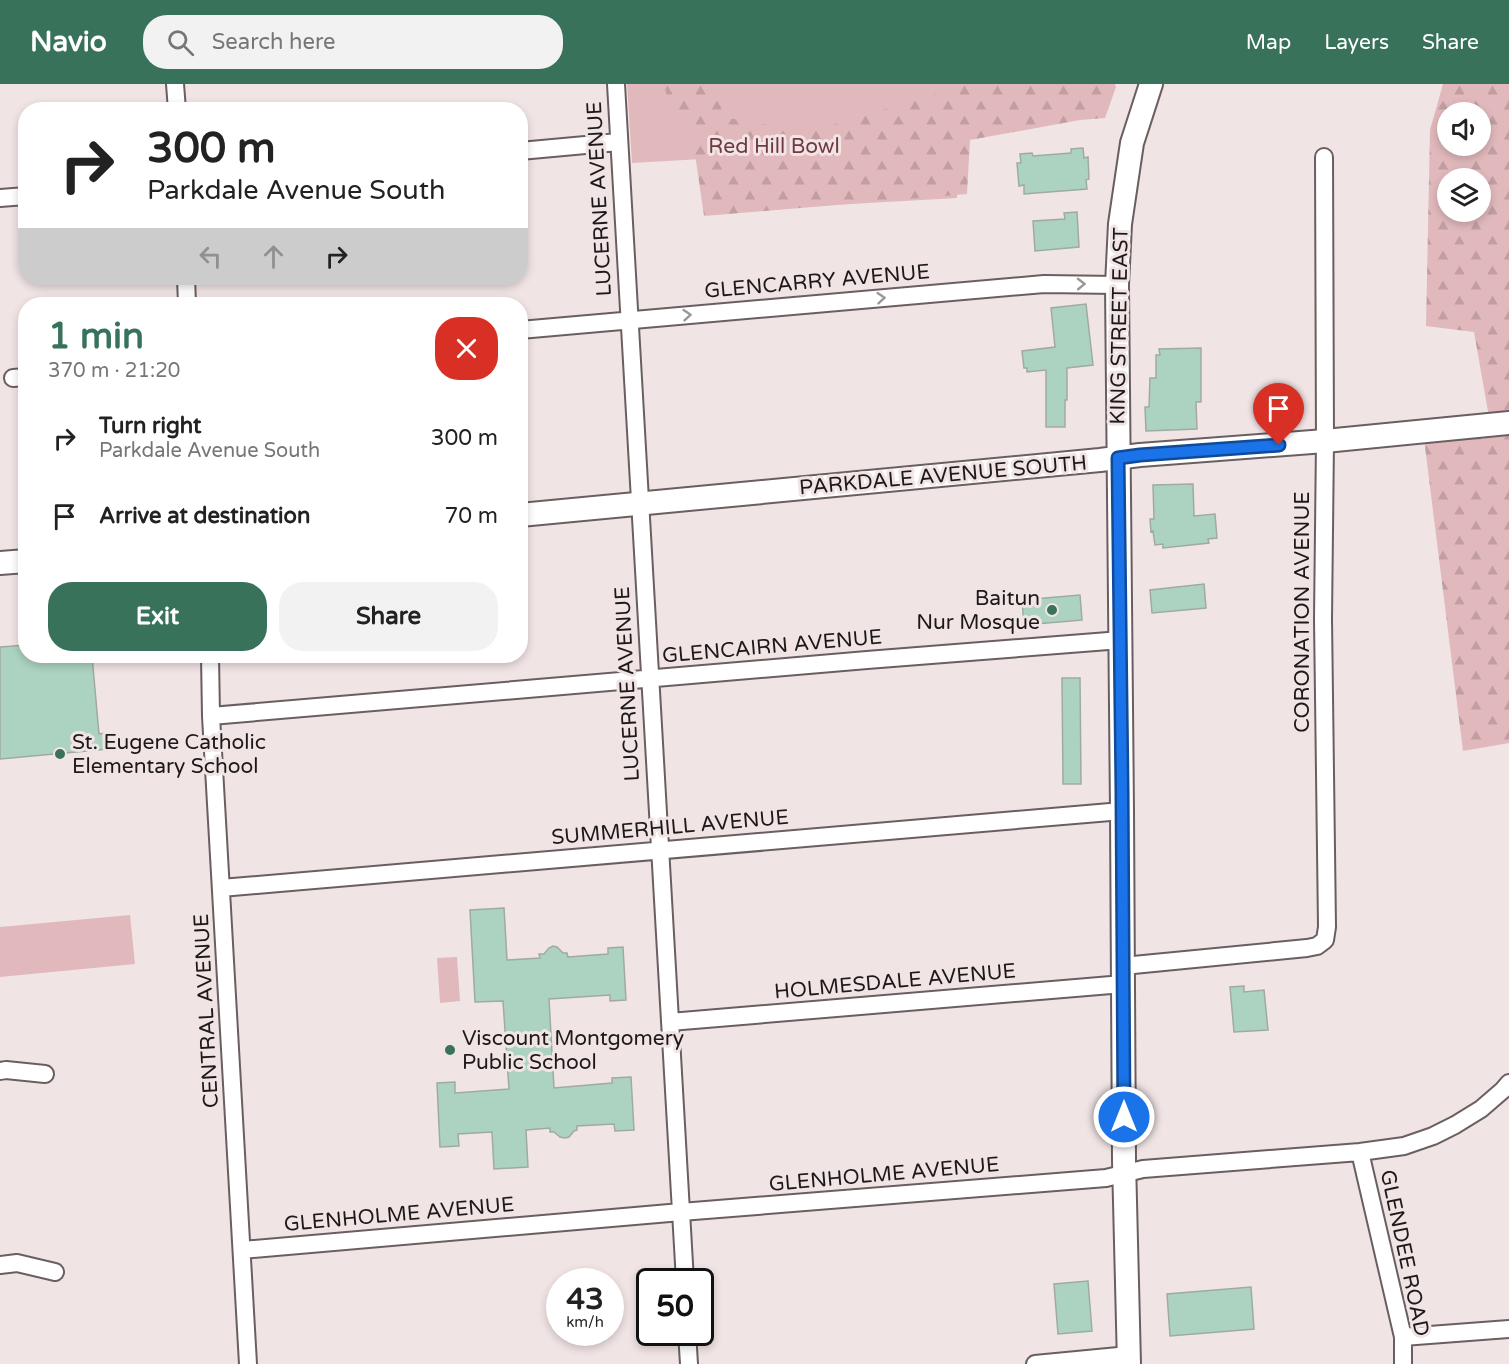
<!DOCTYPE html>
<html lang="en">
<head>
<meta charset="utf-8">
<style>
	:root { --surface:#fff; --page:#f2f2f2; --text:#222; --muted:#767676; --accent:#38725b }
	body { margin:0; font-family:"Varela Round",sans-serif; background:var(--page); color:var(--text); height:100vh; display:flex; flex-direction:column; font-size:22px; white-space:nowrap }
	* { box-sizing:border-box; margin:0 }
	p { font-size:20px; color:var(--muted) }
	.icon { flex:none; width:33px; height:33px; fill:none; stroke:currentColor; stroke-width:2; stroke-linecap:round; stroke-linejoin:round }
	.map { position:relative; flex:1; overflow:hidden }
	.sheet { position:absolute; left:18px; top:213px; width:510px; height:366px; display:flex; flex-direction:column; background:var(--surface); border-radius:24px; box-shadow:0 3px 9px #0003 }
	.sheet>* { flex:none }
	.top-card { position:absolute; left:18px; top:18px; width:510px; height:183px; border-radius:24px; box-shadow:0 3px 9px #0003; background:#fff; color:var(--text); overflow:hidden }
	.buttons { position:absolute; left:1437px; top:18px; display:grid; gap:12px }
	.buttons a { display:grid; place-items:center; width:54px; height:54px; border-radius:50%; background:var(--surface); box-shadow:0 3px 9px #0003; font-size:30px }
	.speed { position:absolute; left:546px; top:1184px; display:flex; gap:12px; font-size:30px; font-weight:700; text-align:center }
	.speed>* { display:grid; place-content:center; width:78px; height:78px; border-radius:50%; background:var(--surface); box-shadow:0 3px 9px #0003; line-height:1 }
	.speed small { font-size:15px; font-weight:400 }
	.speed .limit { border:3px solid #111; border-radius:9px; background:#fff; color:#111 }
	.pin { position:absolute; display:grid; place-items:center; width:51px; height:51px; color:#fff; margin:-62px -26px; border-radius:50% 50% 50% 0; rotate:-45deg; box-shadow:0 0 6px #0007 }
	.pin .icon { rotate:45deg }
	.me { position:absolute; width:66px; margin:-33px; rotate:0deg; stroke-linejoin:round; filter:drop-shadow(0 0 4px #0008) }
	.turn { display:flex; align-items:center; gap:21px; height:126px; padding:0 30px; font-size:27px }
	.turn .icon { width:78px; height:78px; stroke-width:2.5 }
	.turn b { display:block; font-size:42px; line-height:51px }
	.lanes { display:flex; align-items:center; height:57px; padding:0 30px; background:#0003; justify-content:center; gap:30px; direction:ltr }
	.lanes .off { opacity:.35 }
	.round { display:grid; place-items:center; flex:none; width:63px; height:63px; border-radius:24px; background:var(--page) }
	.summary { display:flex; align-items:center; justify-content:space-between; height:102px; padding:0 30px }
	h1 { font-size:36px; font-weight:800; line-height:45px; color:var(--accent) }
	.action { display:flex; gap:12px; margin-top:auto; padding:12px 30px }
	.action a { flex:1; height:69px; border-radius:24px; background:var(--accent); color:#fff; font-size:24px; font-weight:800; line-height:69px; text-align:center }
	.action a+a { background:var(--page); color:var(--text) }
	ul { padding:0; list-style:none }
	li { display:flex; align-items:center; gap:18px; height:78px; padding:0 30px }
	li div { flex:1 }
	li b { display:block; font-size:22px }
	li em { font-style:normal }
	header { display:flex; align-items:center; gap:36px; box-sizing:border-box; height:84px; padding:0 30px; background:var(--accent); color:#fff }
	header strong { font-size:28px }
	nav { display:flex; gap:33px; margin-inline-start:auto; font-size:21px }
	.search { width:420px; height:54px; background:var(--page); display:flex; align-items:center; gap:15px; box-sizing:border-box; padding:0 21px; border-radius:24px; color:var(--muted); font-size:22px }
	.map>svg:first-child { display:block }
	.green { fill:#e1b9bc }
	.forest { fill:url(#forest-firs); fill-rule:evenodd }
	.building { fill:#acd3c1; stroke:#9faaa5; stroke-width:1.5 }
	.lines { fill:none; stroke-linecap:round; stroke-linejoin:round }
	.street-casing { stroke:#6a5f60; stroke-width:20 }
	.secondary-casing { stroke:#6a5f60; stroke-width:26 }
	.street { stroke:#fff; stroke-width:16 }
	.secondary { stroke:#fff; stroke-width:22 }
	.oneway { stroke:#999898 }
	.route-casing { stroke:#114b97; stroke-width:15 }
	.route { stroke:#1a73e8; stroke-width:10 }
	.poi-dot { fill:#38725b; stroke:#f1e4e5; stroke-width:2 }
	.labels { text-anchor:middle; stroke-width:6; stroke-linejoin:round; paint-order:stroke }
	.park-label { font-size:21px; fill:#713941; stroke:#f1e4e5 }
	.street-label { font-size:21px; fill:#1d1919; stroke:#f1e4e5 }
	.poi-label { font-size:21px; fill:#1d1919; stroke:#f1e4e5; text-anchor:start }
</style>
</head>
<body>
<header>
<strong>Navio</strong>
<div class="search"><svg class="icon" aria-label="search" viewBox="0 0 24 24"><circle cx="10" cy="10" r="6"/><path d="M15 15l6 6"/></svg>Search here</div>
<nav><a>Map</a><a>Layers</a><a>Share</a></nav>
</header>
<div class="map">
<svg width="1509" height="1280" viewBox="0 0 1509 1280">
	<defs>
		<pattern id="forest-firs" width="22" height="20" patternUnits="userSpaceOnUse" patternTransform="scale(1.5)"><rect width="22" height="20" fill="#e1b9bc"/><path d="M5 1l3.5 6h-7zM16 11l3.5 6h-7z" fill="#c19ea1"/></pattern>
	</defs>
	<rect width="100%" height="100%" fill="#f1e4e5"/>
	<path class="green" d="M627,0H1113L958,47L957,114L709,128L702,75L632,79Z
		M130,831L135,880L0,893V843Z
		M457,873L460,917L440,919L437,874Z"/>
	<path class="forest" d="M664,0H716L723,33L808,48L969,0H1115L1116,3L1105,34L1080,36L970,56L967,110L704,132L693,56L670,25Z
		M1443,0H1509V659L1463,667L1423,347L1490,339L1474,248L1426,242L1430,46ZM1448,28H1480V62H1448ZM1448,94H1480V128H1448Z"/>
	<path class="building" d="M1083,64L1084,74L1088,73L1089,95L1086,96L1087,105L1024,110V101L1019,102L1017,79H1021L1020,70L1032,69L1033,72L1071,69V65Z
		M1077,128L1079,163L1035,167L1033,137L1065,135L1064,129Z
		M1086,220L1093,281L1067,284V316H1065V343H1046V286L1027,288V284H1024L1022,267L1055,263L1051,224Z
		M1201,264V318H1196L1197,345L1146,347L1145,323H1149L1150,294H1156V271H1160L1159,265Z
		M1193,400L1194,432L1215,430L1217,454L1208,455L1209,459L1163,464V460L1155,461L1153,447L1151,448L1150,435H1154L1153,401Z
		M1204,500L1206,524L1152,529L1150,506Z
		M1080,511L1082,536L1024,541L1022,516Z
		M26,561V572H92L99,650L106,649L108,665L0,675V563Z
		M1062,594H1080L1081,700H1063Z
		M504,824L507,876L540,874L539,870H544L549,864L553,862L557,863L563,869H567L568,873L608,870V864L623,863L626,916L610,917V911L549,915L554,1004L612,999V994L631,993L634,1046L615,1047L614,1040L577,1042V1046L574,1047L569,1053L565,1054L560,1053L554,1048H550V1044L526,1046L528,1083L494,1085L492,1048L458,1050L459,1062L440,1063L437,999L455,998V1009L509,1005L503,917L475,918L470,826Z
		M1244,902V908L1264,906L1268,946L1234,948L1230,903Z
		M1088,1197L1092,1247L1058,1250L1054,1200Z
		M1251,1203L1254,1245L1170,1252L1167,1210Z"/>
	<g class="lines">
		<g class="street-casing">
			<path id="street" d="M175,0L177,26
				M616,0L685,1197
				M520,67L618,58
				M0,114L26,112
				M186,194L187,220
				M520,246L1044,200L1117,201
				M13,294L26,293
				M210,572L211,632L248,1280
				M211,632L867,576L1121,556
				M221,804L1122,727
				M1123,882L1307,864L1317,862L1325,856L1327,843L1323,535L1325,357L1324,73
				M670,938L1123,900
				M0,987L6,986L45,990
				M1360,1068L1403,1253V1280
				M242,1166L681,1128L1106,1094L1143,1085L1360,1068L1404,1062L1433,1052L1455,1041L1481,1025L1503,1006L1509,999
				M0,1181L17,1179L55,1188
				M687,1248L689,1280
				M1403,1253L1509,1245
				M1035,1280L1129,1271"/>
		</g>
		<g class="secondary-casing">
			<path id="secondary" d="M520,431L1100,376L1140,371L1325,357L1509,339
				M0,479L26,477
				M1129,1280L1124,1077L1122,727L1117,201L1120,140L1132,59L1151,0"/>
		</g>
		<use href="#street" class="street"/>
		<use href="#secondary" class="secondary"/>
	</g>
	<defs><path id="oneway-chevron" d="M-2-3.5L2.5 0L-2 3.5" fill="none" stroke-width="1.6" stroke-linecap="round" stroke-linejoin="round" transform="scale(1.5)"/></defs>
	<g class="oneway">
		<use href="#oneway-chevron" transform="translate(1081 200) rotate(-1)"/>
		<use href="#oneway-chevron" transform="translate(881 214) rotate(-5)"/>
		<use href="#oneway-chevron" transform="translate(687 231) rotate(-5)"/>
	</g>
	<g class="lines">
		<g class="route-casing">
			<path id="route" d="M1124,1033L1122,706L1118,374L1140,371L1279,361"/>
		</g>
		<use href="#route" class="route"/>
	</g>
	<g class="poi-dot">
		<circle cx="1052" cy="526" r="6"/>
		<circle cx="60" cy="670" r="6"/>
		<circle cx="450" cy="966" r="6"/>
	</g>
	<g class="labels">
		<g class="park-label">
			<text x="774" y="69">Red Hill Bowl</text>
		</g>
		<g class="street-label">
			<text transform="translate(599 115) rotate(-93)" y="7">LUCERNE AVENUE</text>
			<text transform="translate(817 197) rotate(-5)" y="7">GLENCARRY AVENUE</text>
			<text transform="translate(1119 242) rotate(-89)" y="7">KING STREET EAST</text>
			<text transform="translate(943 391) rotate(-5)" y="7">PARKDALE AVENUE SOUTH</text>
			<text transform="translate(1302 528) rotate(-90)" y="7">CORONATION AVENUE</text>
			<text transform="translate(772 562) rotate(-5)" y="7">GLENCAIRN AVENUE</text>
			<text transform="translate(627 600) rotate(-93)" y="7">LUCERNE AVENUE</text>
			<text transform="translate(670 743) rotate(-5)" y="7">SUMMERHILL AVENUE</text>
			<text transform="translate(895 897) rotate(-5)" y="7">HOLMESDALE AVENUE</text>
			<text transform="translate(206 927) rotate(-93)" y="7">CENTRAL AVENUE</text>
			<text transform="translate(884 1090) rotate(-5)" y="7">GLENHOLME AVENUE</text>
			<text transform="translate(399 1130) rotate(-5)" y="7">GLENHOLME AVENUE</text>
			<text transform="translate(1405 1169) rotate(78)" y="7">GLENDEE ROAD</text>
		</g>
		<g class="poi-label">
			<text x="1040" y="521" text-anchor="end">Baitun<tspan x="1040" dy="24">Nur Mosque</tspan></text>
			<text x="72" y="665">St. Eugene Catholic<tspan x="72" dy="24">Elementary School</tspan></text>
			<text x="462" y="961">Viscount Montgomery<tspan x="462" dy="24">Public School</tspan></text>
		</g>
	</g>
</svg>
<div class="buttons">
<a><svg class="icon" aria-label="sound" viewBox="0 0 24 24"><path d="M4 9h4l5-4v14l-5-4H4zM17 9q2 3 0 6"/></svg></a>
<a><svg class="icon" aria-label="layers" viewBox="0 0 24 24"><path d="M12 4l9 5-9 5-9-5zM3 14l9 5 9-5"/></svg></a>
</div>
<div class="speed"><div>43<small>km/h</small></div><div class="limit">50</div></div>
<div class="pin" style="left:1279px;top:361px;background:#d93025"><svg class="icon" aria-label="arrive" viewBox="0 0 24 24"><path d="M6 21V4h12l-3 4 3 4H6"/></svg></div>
<svg class="me" style="left:1124px;top:1033px" viewBox="-20 -20 40 40"><circle r="17" fill="#1a73e8" stroke="#fff" stroke-width="3"/><path d="M0-11L8 9 0 5-8 9z" fill="#fff"/></svg>
<div class="top-card">
<div class="turn"><svg class="icon" aria-label="right" viewBox="0 0 24 24"><path d="M7 20v-9h11M14 6l5 5-5 5"/></svg><div><b>300 m</b>Parkdale Avenue South</div></div>
<div class="lanes"><svg class="icon off" aria-label="left" viewBox="0 0 24 24"><path d="M17 20v-9H6M10 6l-5 5 5 5"/></svg><svg class="icon off" aria-label="ahead" viewBox="0 0 24 24"><path d="M12 20V5M6 11l6-6 6 6"/></svg><svg class="icon" aria-label="right" viewBox="0 0 24 24"><path d="M7 20v-9h11M14 6l5 5-5 5"/></svg></div>
</div>
<section class="sheet">
<div class="summary"><div><h1>1 min</h1><p>370 m · 21:20</p></div><a class="round" style="background:#d93025;color:#fff"><svg class="icon" aria-label="close" viewBox="0 0 24 24"><path d="M6 6l12 12M18 6L6 18"/></svg></a></div>
<ul>
<li><svg class="icon" aria-label="right" viewBox="0 0 24 24"><path d="M7 20v-9h11M14 6l5 5-5 5"/></svg><div><b>Turn right</b><p>Parkdale Avenue South</p></div><em>300 m</em></li>
<li><svg class="icon" aria-label="arrive" viewBox="0 0 24 24"><path d="M6 21V4h12l-3 4 3 4H6"/></svg><div><b>Arrive at destination</b></div><em>70 m</em></li>
</ul>
<div class="action"><a>Exit</a><a>Share</a></div>
</section>
</div>
</body>
</html>
